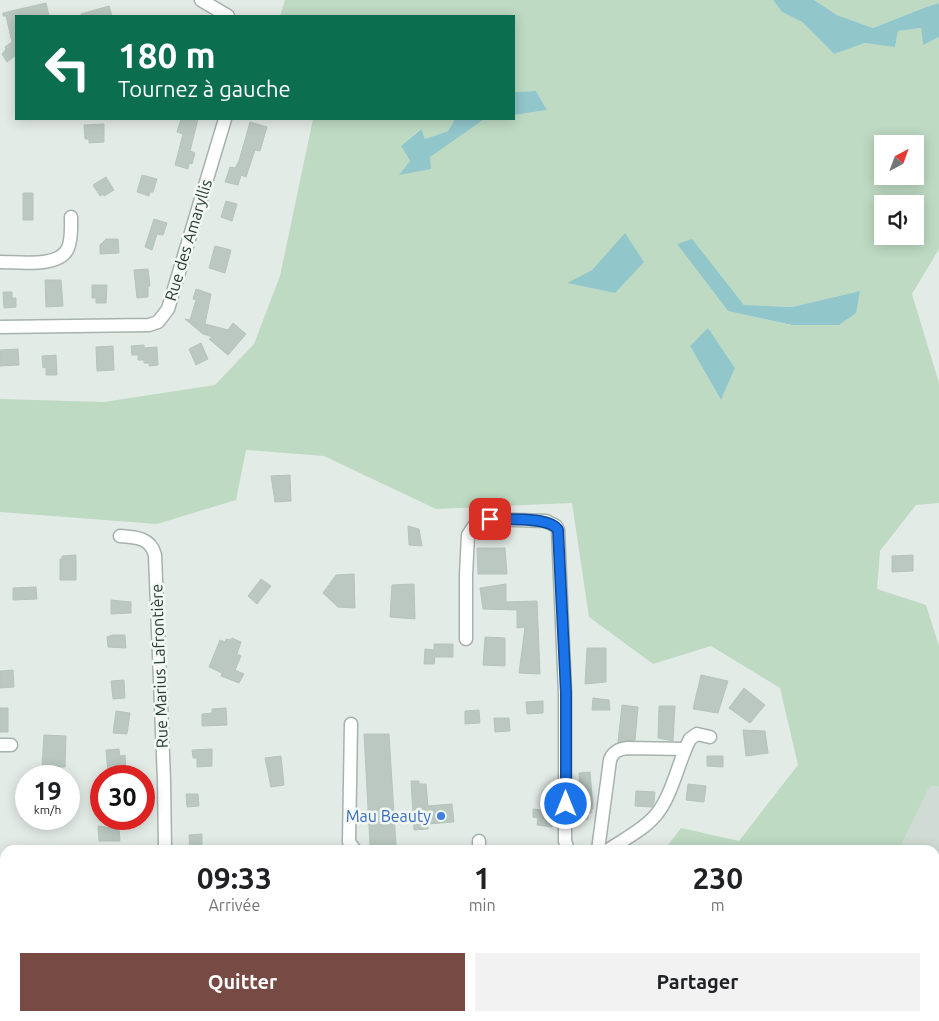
<!DOCTYPE html>
<html lang="fr">
<head>
<meta charset="utf-8">
<style>
	:root { --surface:#fff; --page:#f2f2f2; --text:#202124; --muted:#757577; --accent:#774a44 }
	body { margin:0; font-family:Ubuntu,sans-serif; background:var(--page); color:var(--text); height:100vh; display:flex; flex-direction:column; font-size:19px; white-space:nowrap }
	* { box-sizing:border-box; margin:0 }
	p { font-size:16px; color:var(--muted) }
	.icon { flex:none; width:28px; height:28px; fill:none; stroke:currentColor; stroke-width:2; stroke-linecap:round; stroke-linejoin:round }
	.map { position:relative; flex:1; overflow:hidden }
	.details { position:absolute; left:0px; top:845px; width:940px; height:176px; display:flex; flex-direction:column; background:var(--surface); border-radius:15px 15px 0 0; box-shadow:0 2px 12px #0003 }
	.details>* { flex:none }
	.banner { position:absolute; left:15px; top:15px; width:500px; height:105px; border-radius:0px; box-shadow:0 2px 12px #0003; background:#0b6e4f; color:#fff; overflow:hidden }
	.needle { width:32px; rotate:41deg }
	.fabs { position:absolute; left:874px; top:135px; display:grid; gap:10px }
	.fabs a { display:grid; place-items:center; width:50px; height:50px; border-radius:0px; background:var(--surface); box-shadow:0 2px 12px #0003; font-size:25px }
	.speed { position:absolute; left:15px; top:765px; display:flex; gap:10px; font-size:25px; font-weight:700; text-align:center }
	.speed>* { display:grid; place-content:center; width:65px; height:65px; border-radius:50%; background:var(--surface); box-shadow:0 2px 12px #0003; line-height:1 }
	.speed small { font-size:12px; font-weight:400 }
	.speed .limit { border:8px solid #d22; background:#fff; color:#111 }
	.pin { position:absolute; display:grid; place-items:center; width:42px; height:42px; color:#fff; margin:-21px; border-radius:10px; box-shadow:0 2px 8px #0006 }
	.me { position:absolute; width:55px; margin:-28px; rotate:0deg; stroke-linejoin:round; filter:drop-shadow(0 0 4px #0008) }
	.turn { display:flex; align-items:center; gap:18px; height:105px; padding:0 20px; font-size:22px }
	.turn .icon { width:65px; height:65px; stroke-width:2.5 }
	.turn b { display:block; font-size:35px; line-height:42px }
	.eta { display:flex; justify-content:space-evenly; align-items:center; height:85px; text-align:center }
	.eta b { font-size:30px; font-weight:700; line-height:35px }
	.cta { display:flex; gap:10px; margin-top:auto; padding:10px 20px }
	.cta a { flex:1; height:58px; border-radius:0px; background:var(--accent); color:#fff; font-size:20px; font-weight:700; line-height:58px; text-align:center }
	.cta a+a { background:var(--page); color:var(--text) }
	.map>svg:first-child { display:block }
	.built { fill:#d1dbd5 }
	.green { fill:#bedac3; fill-rule:evenodd }
	.water { fill:#91c6ca }
	.building { fill:#bbc8c2; stroke:#b6c4bd }
	.lines { fill:none; stroke-linecap:round; stroke-linejoin:round }
	.minor-casing { stroke:#a6b2ad; stroke-width:15 }
	.minor { stroke:#fff; stroke-width:12 }
	.route-casing { stroke:#114b97; stroke-width:12 }
	.route { stroke:#1a73e8; stroke-width:9 }
	.shop-dot { fill:#3f7fe0; stroke:#f3f8f5; stroke-width:2 }
	.labels { text-anchor:middle; stroke-width:5; stroke-linejoin:round; paint-order:stroke }
	.street-label { font-size:16px; fill:#253a32; stroke:#f3f8f5 }
	.shop-label { font-size:16px; fill:#366cbe; stroke:#f3f8f5; text-anchor:end }
</style>
</head>
<body>
<div class="map">
<svg width="939" height="1021" viewBox="0 0 939 1021">
	<rect width="100%" height="100%" fill="#e3ebe7"/>
	<path class="built" d="M930,786H939V960L935,956V850H899Z"/>
	<path class="green" d="M285,0H773L782,12L802,22L834,54L865,43L895,46L898,31L921,28L923,44L939,37V249L912,294L939,383V503L916,505L880,551L877,589L926,605L939,646V786H930L899,850H664L681,828L739,841L798,765L780,688L711,646L653,664L589,617L572,503L436,509L324,456L246,450L236,500L157,524L0,512V399L104,402L215,385L254,344L280,276L313,119H455L448,131L425,139L420,129L401,146L410,161L400,174L483,120L514,119V115L547,110L536,91L514,92V16H280ZM882,144H915V176H882ZM882,204H915V236H882ZM625,234L615,293L568,283L592,270ZM692,240L744,305L792,307L860,291L791,325L728,311L677,244ZM708,329L735,368L721,400L690,346Z
		M814,0H939V3L926,7L873,28L837,15Z"/>
	<path class="water" d="M773,0H814L837,15L873,28L926,7L939,3V37L923,45L921,28L898,31L895,47L865,43L834,54L802,22L782,12Z
		M536,91L547,110L514,115V92Z
		M455,119H489L483,120L430,157L431,169L399,175L410,161L401,146L421,129L425,139L448,131Z
		M625,233L644,262L615,293L567,283L592,270Z
		M692,239L744,305L792,307L860,291L856,313L839,325H792L728,311L677,244Z
		M708,328L735,368L721,400L690,346Z"/>
	<path class="building" d="M46,3L49,16H16V55L7,62L2,54L6,49L5,47L12,42L6,16H3V13Z
		M109,6L112,16H81V14Z
		M181,119H198L190,151L195,153L192,164L189,163L188,169L175,165L183,134L177,132Z
		M250,122L267,127L260,151L255,150L246,177L241,175L238,185L225,182L230,167L235,168L239,161Z
		M104,124V142L89,143V139H85L84,125Z
		M142,175L157,179L153,192H150L149,196L137,192Z
		M106,177L114,190L104,196L103,194L100,196L93,185Z
		M23,193H33V220H23Z
		M226,201L237,204L232,221L221,217Z
		M154,219L167,223L163,235L157,234L152,250L145,247Z
		M106,239H118L119,253L100,254V245Z
		M215,246L231,250L225,273L209,268Z
		M148,269L150,286H148V297L137,298L134,270Z
		M45,280H61L63,306L46,307Z
		M92,285H107L106,303H96V298H92Z
		M196,289L211,294L205,324L228,330L233,323L246,334L228,355L209,339L213,337L203,334L185,319L190,320L196,300L193,299Z
		M3,292H12V298H16V307L4,308Z
		M201,343L208,359L196,365L189,349Z
		M144,345V348L157,347L158,365L149,366V363H144V360H138V355H132L131,346Z
		M113,346L114,370L97,371L96,347Z
		M18,349L19,365L0,366V350Z
		M56,355L57,375H46V367L43,368L42,356Z
		M290,475L291,501L275,502L271,476Z
		M408,526L419,529L422,546L409,545Z
		M477,548H505L507,574H478Z
		M76,555V580H60V559H62V556Z
		M913,555V571L892,572V556Z
		M354,574L355,608L338,607L323,593L336,575Z
		M261,579L271,586L257,604L248,596Z
		M414,584L415,619L390,617L392,585Z
		M506,584V602L537,601L540,674L519,673L525,627L517,628V610L483,609L480,588Z
		M36,587L37,599L13,600V588Z
		M111,600L131,602V613L111,614Z
		M112,635H125L126,648L108,647L107,637Z
		M485,637L505,638V666L483,665Z
		M232,638L241,642L237,654L241,656L235,670L244,674L239,683L221,676L222,673L209,667L220,640L225,642L226,639L231,640Z
		M434,644H453V657H435L434,664H424L425,649L434,650Z
		M587,648H606V682L585,684Z
		M13,670L14,687L0,688V671Z
		M701,675L728,681L718,713L693,709Z
		M124,680L125,698L113,699L111,681Z
		M744,688L765,705L750,723L729,708Z
		M593,698L609,700L610,710H592Z
		M543,701V713L527,714L526,702Z
		M622,705L638,707L635,740L618,742Z
		M659,706H675L673,741L658,738Z
		M0,708H8V732H0Z
		M226,708L227,725L202,726V714L212,713V709Z
		M479,710L480,723L465,724V711Z
		M116,711L130,713L127,734L113,733Z
		M494,718H509L510,731L495,732Z
		M743,730L765,731L768,753L746,756Z
		M364,734H389L396,845H370Z
		M44,735L66,736L65,767L42,766Z
		M119,749L120,756L125,755L126,772L108,774L106,750Z
		M212,749V766L197,767V758H193L192,750Z
		M281,756L284,785L271,787L265,758Z
		M707,756H723V767L707,766Z
		M590,772L593,809H591V813H588V819L579,820L578,803H582L579,773Z
		M411,781H419V784H426L428,806L452,804L454,822L428,824V829L414,830Z
		M688,784L706,786L704,802L686,800Z
		M636,791L655,792L654,803L652,807L635,806Z
		M186,794H198L199,806L187,807Z
		M533,809L553,811L552,827L537,825L538,818L533,817Z
		M98,826L119,829L120,841H99Z
		M202,834V850H190L189,835Z"/>
	<g class="lines">
		<g class="minor-casing">
			<path id="minor" d="M201,0L228,16
				M0,262C19,262 60,268 68,248C72,239 71,226 71,217
				M0,327L149,325L158,322L168,309L225,119
				M120,536C136,537 151,538 155,555L164,780L165,850
				M466,639V575L468,535L474,526L478,522L490,519L546,521L556,526L558,530L565,693V841L568,850
				M351,724L349,842L355,850
				M0,745H11
				M479,850V841
				M598,850L610,760C613,752 618,749 627,748L685,749
				M608,850C623,840 643,830 655,816C672,797 678,762 690,739L697,734L710,737
				M0,921H5
				M935,993H939
				M168,1016V1021
				M663,1016V1021
				M902,1016V1021
				M285,1021L382,1016"/>
		</g>
		<use href="#minor" class="minor"/>
	</g>
	<g class="lines">
		<g class="route-casing">
			<path id="route" d="M490,519C506,520 550,516 558,530L566,693V804"/>
		</g>
		<use href="#route" class="route"/>
	</g>
	<circle class="shop-dot" cx="441" cy="816" r="5"/>
	<g class="labels">
		<g class="street-label">
			<text transform="translate(188 240) rotate(-73)" y="6">Rue des Amaryllis</text>
			<text transform="translate(159 666) rotate(-92)" y="6">Rue Marius Lafrontière</text>
		</g>
		<g class="shop-label">
			<text x="431" y="822">Mau Beauty</text>
		</g>
	</g>
</svg>
<div class="fabs">
<a><svg class="needle" viewBox="-14 -14 28 28"><path d="M0-13l5 13h-10z" fill="#e53935"/><path d="M0 13l5-13h-10z" fill="#757577"/></svg></a>
<a><svg class="icon" aria-label="sound" viewBox="0 0 24 24"><path d="M4 9h4l5-4v14l-5-4H4zM17 9q2 3 0 6"/></svg></a>
</div>
<div class="speed"><div>19<small>km/h</small></div><div class="limit">30</div></div>
<div class="pin" style="left:490px;top:519px;background:#d93025"><svg class="icon" aria-label="arrive" viewBox="0 0 24 24"><path d="M6 21V4h12l-3 4 3 4H6"/></svg></div>
<svg class="me" style="left:566px;top:804px" viewBox="-20 -20 40 40"><circle r="17" fill="#1a73e8" stroke="#fff" stroke-width="3"/><path d="M0-11L8 9 0 5-8 9z" fill="#fff"/></svg>
<div class="banner">
<div class="turn"><svg class="icon" aria-label="left" viewBox="0 0 24 24"><path d="M17 20v-9H6M10 6l-5 5 5 5"/></svg><div><b>180 m</b>Tournez à gauche</div></div>
</div>
<section class="details">
<div class="eta">
<div><b>09:33</b><p>Arrivée</p></div>
<div><b>1</b><p>min</p></div>
<div><b>230</b><p>m</p></div>
</div>
<div class="cta"><a>Quitter</a><a>Partager</a></div>
</section>
</div>
</body>
</html>
